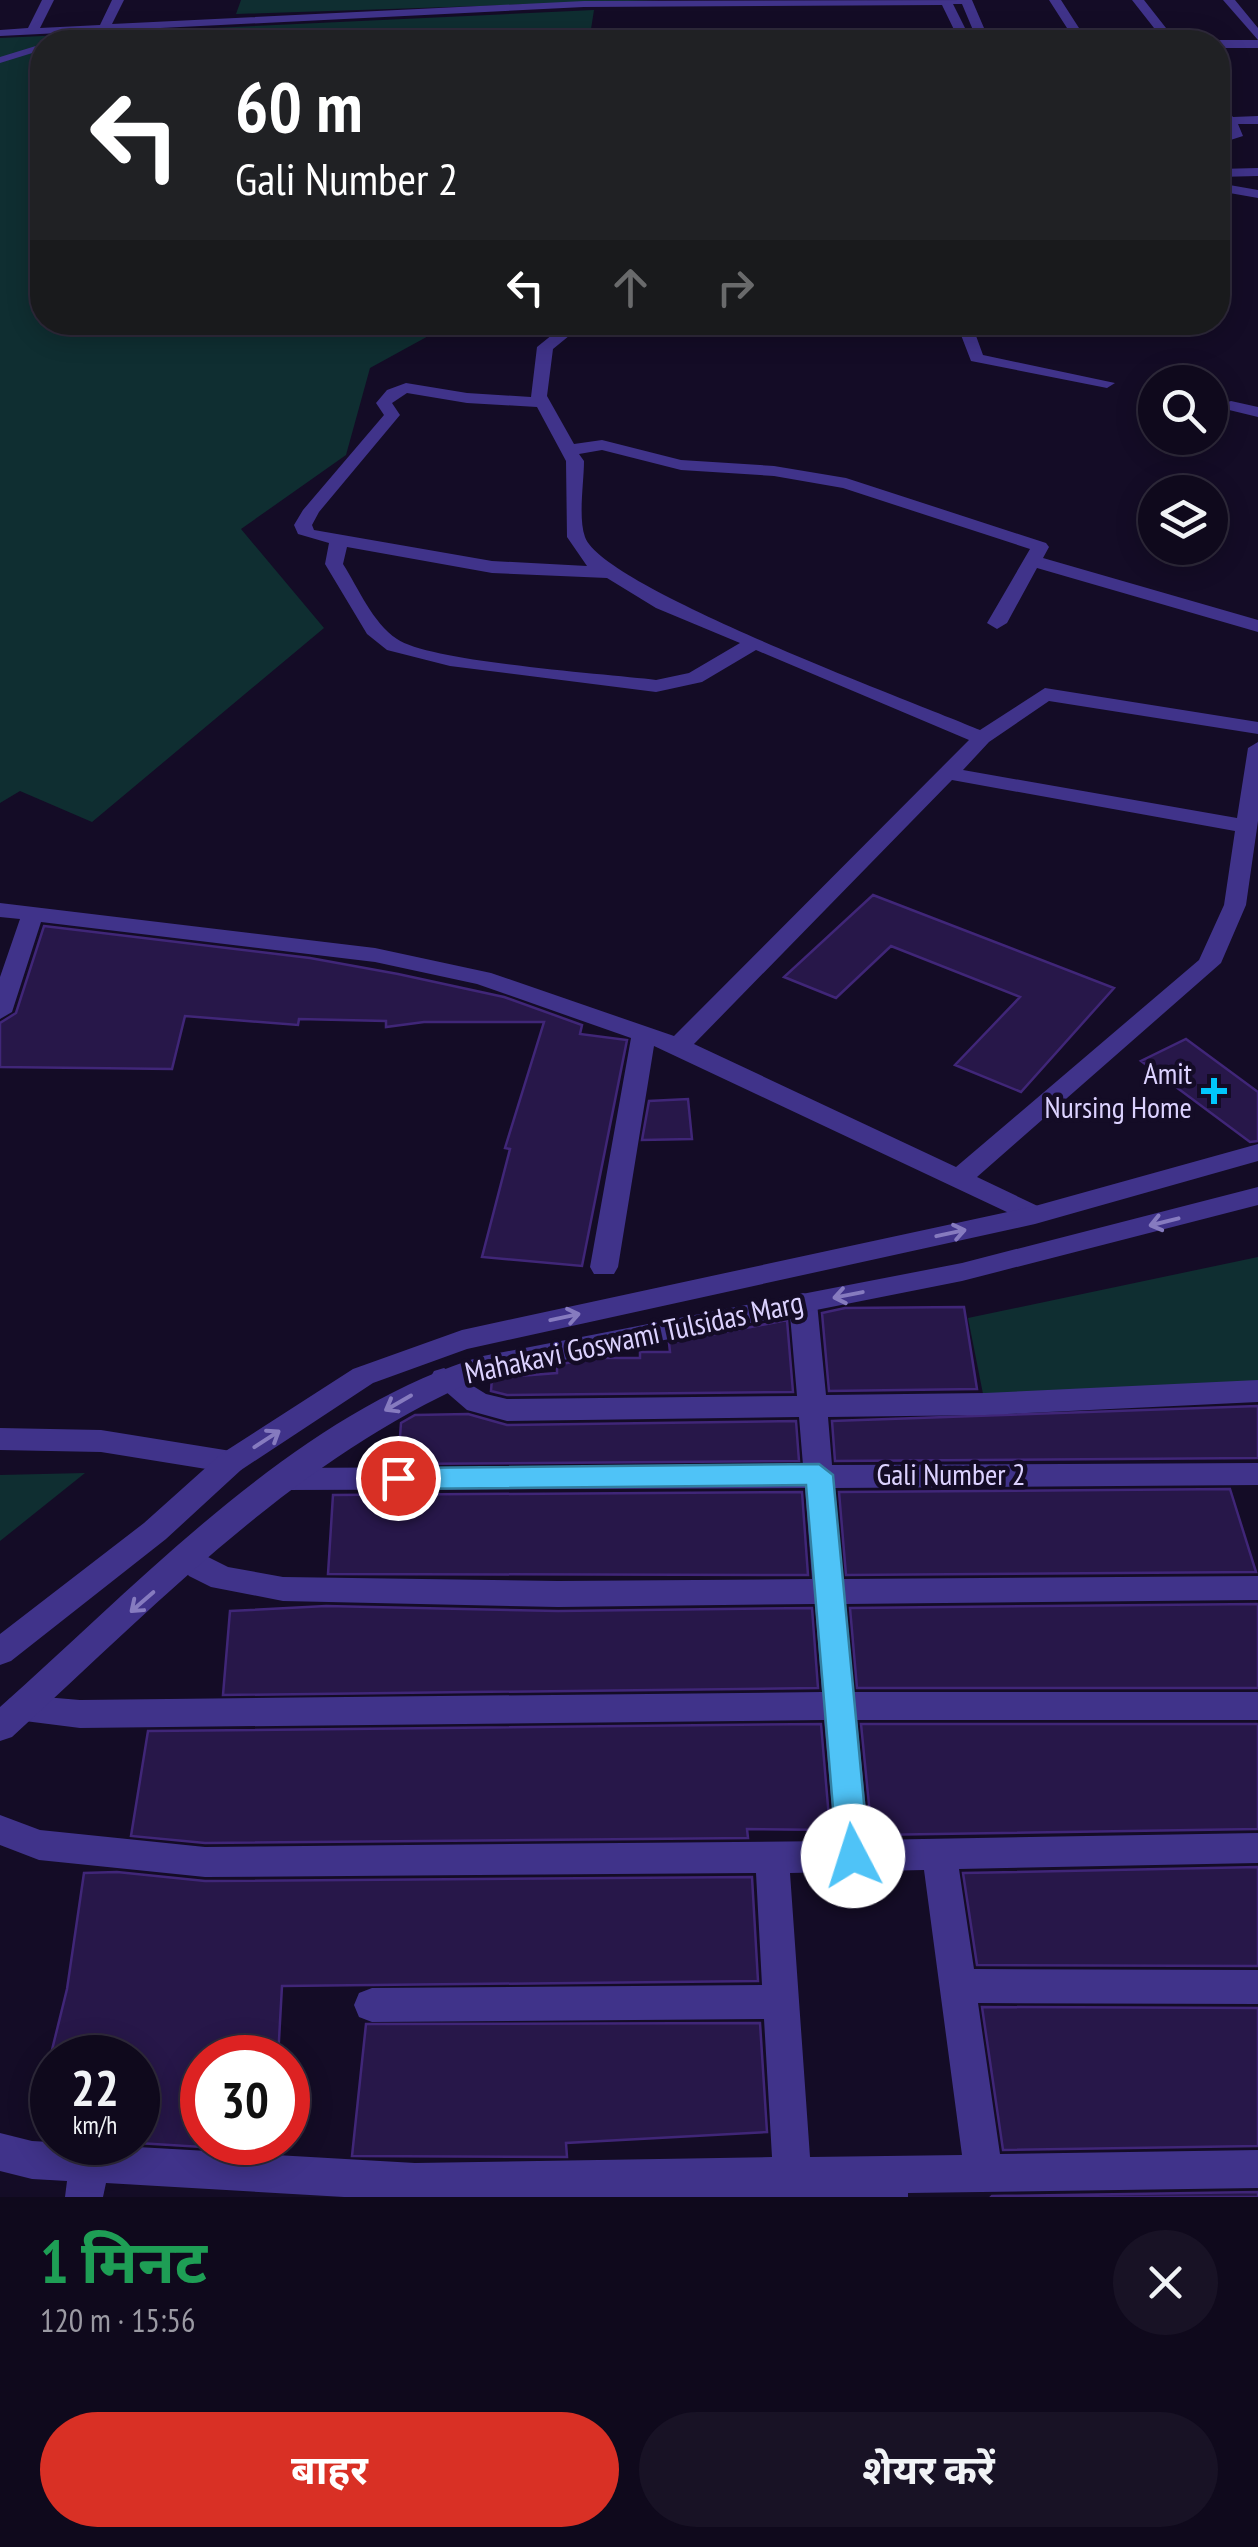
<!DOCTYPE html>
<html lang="hi">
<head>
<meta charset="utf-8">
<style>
	:root { --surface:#0f091c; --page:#181225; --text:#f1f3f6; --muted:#9b9aa3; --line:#2f2a3b; --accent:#d93025 }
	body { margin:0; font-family:"PT Sans Narrow","Noto Sans Devanagari",sans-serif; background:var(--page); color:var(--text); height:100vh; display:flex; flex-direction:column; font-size:38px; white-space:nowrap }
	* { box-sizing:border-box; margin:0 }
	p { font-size:32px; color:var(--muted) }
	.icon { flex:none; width:55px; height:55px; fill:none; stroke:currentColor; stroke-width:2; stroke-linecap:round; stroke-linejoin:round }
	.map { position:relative; height:2197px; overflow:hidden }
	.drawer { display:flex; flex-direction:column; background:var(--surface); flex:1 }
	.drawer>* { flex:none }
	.top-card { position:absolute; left:30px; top:30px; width:1200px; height:305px; border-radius:40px; box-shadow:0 5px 25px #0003,0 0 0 2px var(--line); background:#202124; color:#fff; overflow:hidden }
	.buttons { position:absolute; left:1138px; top:365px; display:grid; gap:20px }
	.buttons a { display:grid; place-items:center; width:90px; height:90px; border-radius:50%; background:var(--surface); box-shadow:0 5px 25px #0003,0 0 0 2px var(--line); font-size:50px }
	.speed { position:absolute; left:30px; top:2035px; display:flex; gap:20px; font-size:50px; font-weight:700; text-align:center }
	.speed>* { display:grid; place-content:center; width:130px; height:130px; border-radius:50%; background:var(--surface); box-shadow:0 5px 25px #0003,0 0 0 2px var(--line); line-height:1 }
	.speed small { font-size:25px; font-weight:400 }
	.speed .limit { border:15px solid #d22; background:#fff; color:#111 }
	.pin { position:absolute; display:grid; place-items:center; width:85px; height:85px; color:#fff; margin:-42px; border:5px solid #fff; border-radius:50%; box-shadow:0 2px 10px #0007 }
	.me { position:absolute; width:110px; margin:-55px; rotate:355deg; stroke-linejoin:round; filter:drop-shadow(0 0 8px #0008) }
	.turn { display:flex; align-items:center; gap:35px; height:210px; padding:0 40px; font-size:45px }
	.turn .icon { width:130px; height:130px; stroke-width:2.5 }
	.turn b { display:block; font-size:70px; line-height:85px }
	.lanes { display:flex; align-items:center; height:95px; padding:0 40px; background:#0003; justify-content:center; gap:50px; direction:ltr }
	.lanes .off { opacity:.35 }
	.round { display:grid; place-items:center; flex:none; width:105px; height:105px; border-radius:52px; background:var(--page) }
	.head { display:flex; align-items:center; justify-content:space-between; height:170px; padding:0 40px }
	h1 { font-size:60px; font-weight:700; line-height:75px; color:#1e9e55 }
	.primary-button { display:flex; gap:20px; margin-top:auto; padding:20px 40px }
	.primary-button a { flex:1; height:115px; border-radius:60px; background:var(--accent); color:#fff; font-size:40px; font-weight:700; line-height:115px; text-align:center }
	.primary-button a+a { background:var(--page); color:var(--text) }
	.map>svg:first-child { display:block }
	.green { fill:#0f2e31 }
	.building { fill:#271749; stroke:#402678; stroke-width:2.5 }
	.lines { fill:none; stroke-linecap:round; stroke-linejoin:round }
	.service { fill:#40338a; fill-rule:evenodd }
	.minor { fill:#40338a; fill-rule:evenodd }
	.tertiary { fill:#40338a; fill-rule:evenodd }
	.oneway { stroke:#867bbf }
	.route { fill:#4fc3f7; stroke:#337fa1; stroke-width:2.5 }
	.poi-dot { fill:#00c7fd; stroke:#140c26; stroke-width:4 }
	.labels { text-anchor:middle; stroke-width:9; stroke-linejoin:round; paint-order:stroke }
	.poi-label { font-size:30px; fill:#dcd2ff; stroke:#140c26; text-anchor:end }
	.street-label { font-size:30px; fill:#dcd2ff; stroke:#140c26 }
</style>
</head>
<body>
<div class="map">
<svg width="1258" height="2197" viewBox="0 0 1258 2197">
	<rect width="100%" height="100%" fill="#140c26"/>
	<path class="green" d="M241,0H659L236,14Z
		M594,10L589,42H42V322L452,323L370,368L346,455L241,529L324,628L92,822L20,791L0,803V38Z
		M1258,1257V1387L985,1404L968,1318Z
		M85,1473L0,1541V1475Z"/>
	<path class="building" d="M873,895L1114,988L1021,1092L955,1065L1020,997L891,946L836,998L784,977Z
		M44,926L310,958L398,974L504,997L582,1025L580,1034L627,1040L582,1266L482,1257L510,1149L505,1148L544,1022H424L386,1027V1021L299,1019L298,1025L185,1016L172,1069L0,1067V1023L16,1013Z
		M1186,1039L1258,1092V1141L1250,1142L1141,1061Z
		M688,1099L692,1139L642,1140L649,1101Z
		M964,1307L977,1389L829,1391L822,1313L845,1308Z
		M787,1320L793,1392L507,1395L491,1391L492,1378L557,1373V1365L592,1358H640V1352H670L669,1343Z
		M1258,1406V1458L835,1461L832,1421Z
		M468,1414L507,1425L796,1421L799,1461L398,1464L401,1423L415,1415Z
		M1230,1489L1256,1572L846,1575L839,1492Z
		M802,1492L808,1575L328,1574L333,1495Z
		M1258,1604V1688H857L850,1608Z
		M326,1606L558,1611L812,1608L818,1688L223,1695L230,1611Z
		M821,1724L830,1830L747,1829L748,1838L205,1843L131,1836L148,1731Z
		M861,1724H1258V1829L872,1835Z
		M1258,1867V1966L977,1965L963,1873Z
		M117,1872L205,1881L752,1877L758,1981L282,1986L278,2058H202V2147L138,2143V2058H50L67,1989L84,1873Z
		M982,2007L1258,2008V2146L1003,2150Z
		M760,2023L767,2132L566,2143L567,2157L352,2156L366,2024Z
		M1258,2192V2197H991L992,2196Z"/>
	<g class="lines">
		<path class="service" d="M39,45H42V50L0,63V57Z"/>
		<path class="minor" d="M42,0H54L40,28L100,25L112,0H124L112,24L584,1L972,0L990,42H978L962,4H953L972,42H960L942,5L584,7L0,36V30L28,28Z
			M1049,0H1061L1088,42H1076Z
			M1132,0H1144L1177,42H1165Z
			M1223,0H1235L1258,28V40Z
			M1218,40H1258V48H1218V42H1213Z
			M1218,101L1233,117L1258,116V124H1238L1243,136L1218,144V136L1230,131L1226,125H1218Z
			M1258,168V176L1218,177V169Z
			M1218,183L1258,190V198L1218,191Z
			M568,322H586L553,349L547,396L574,444L602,440L681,460L774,466L846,478L1046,543L1049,547L1043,558L1258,620V632L1037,568L1007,623L997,629L987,623L1030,549L843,488L774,476L681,470L602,450L579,454L584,461C584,483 578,517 585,537C603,588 917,703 980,730L1045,688L1258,722V734L1049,701L989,742L963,770L1237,818L1248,748L1258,742V821L1246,905L1221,963L977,1177L1044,1209L1048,1215L1044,1221H1026L654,1046L618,1267L614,1274H594L590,1267L631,1038L477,984L375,962L41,922L12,1012L0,1019V977L20,919L0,917V903L375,948L491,973L674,1036L969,740L756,650L702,682L656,692L450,666L387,650L367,634L325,564L329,543L298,534L294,525L303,510L384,415L376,403L387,390L406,383L467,393L531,397L537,347ZM407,393L467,403L537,407L566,461L567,537L587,566L492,561L314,530L312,525L319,512L400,415L392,403ZM347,547L492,573L607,578L656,608L740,643L689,673L656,680C606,674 430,662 397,639C372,622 359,589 343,564ZM952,780L1235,831L1224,905L1199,960L956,1167L694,1044Z
			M956,322H971L983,355L1115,383L1107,388L971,361Z
			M1231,401L1258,407V417L1225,409V403Z
			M803,1293L813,1296L817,1303L826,1395L985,1393L1258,1380V1402L985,1415L828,1417L832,1465L1258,1463V1485L835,1488L843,1579L1258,1576V1600L846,1604L854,1692H1258V1720H857L869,1840L1258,1833V1863L959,1869L974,1969L1258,1970V2004L978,2003L1000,2154L1258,2150V2188L908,2193V2197H344L106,2183L103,2197H65L67,2181L32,2179L0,2171V2133L32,2141L415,2163L772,2157L764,2019L372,2022L359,2017L354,2005L359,1993L372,1988L762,1985L756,1873L205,1877L39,1860L0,1845V1815L40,1830L205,1847L835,1841L824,1720L80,1728L9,1719L5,1709L9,1699L21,1695L80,1700L822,1692L815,1604L558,1607L283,1601L211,1587L189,1576L175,1560L179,1551L190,1548L228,1567L283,1577L558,1581L812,1579L805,1488L284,1490L273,1487L269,1479L273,1471L284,1468L803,1465L799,1417L507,1421L467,1410L430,1378L434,1371L444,1368L486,1394L507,1399L797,1396L789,1303L793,1296ZM924,1870L962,2155L810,2157L790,1873Z
			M0,1428L101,1430L231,1451L241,1454L246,1462L241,1470L231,1473L101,1452L0,1450Z"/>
		<path class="tertiary" d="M1258,1144V1161L1035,1224L467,1349L373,1383L241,1470L166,1539L11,1661L0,1665V1634L144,1523L221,1454L353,1369L462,1330L1035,1206Z
			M1258,1187V1205L962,1281L488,1375C300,1453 160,1602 12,1737L0,1741V1707C142,1581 297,1412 483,1356L962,1263Z"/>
	</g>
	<defs><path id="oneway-shaft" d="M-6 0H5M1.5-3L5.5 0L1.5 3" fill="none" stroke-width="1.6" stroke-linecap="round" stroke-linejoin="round" transform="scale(2.5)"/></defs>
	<g class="oneway">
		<use href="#oneway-shaft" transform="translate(1164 1222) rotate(166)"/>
		<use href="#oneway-shaft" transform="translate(951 1233) rotate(-12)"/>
		<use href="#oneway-shaft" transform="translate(848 1295) rotate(169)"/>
		<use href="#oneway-shaft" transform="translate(565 1317) rotate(-12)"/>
		<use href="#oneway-shaft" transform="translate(398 1403) rotate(150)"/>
		<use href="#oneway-shaft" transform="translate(267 1439) rotate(-33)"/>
		<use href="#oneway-shaft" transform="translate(142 1602) rotate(139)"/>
	</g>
	<path class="route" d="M819,1464L833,1475L869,1856L864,1866L853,1870L842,1866L837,1856L806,1485L398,1489L385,1478L398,1468Z"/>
	<path class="poi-dot" d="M1209 1076h10v10h10v10h-10v10h-10v-10h-10v-10h10z"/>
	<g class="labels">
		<g class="poi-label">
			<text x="1192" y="1084">Amit<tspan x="1192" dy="34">Nursing Home</tspan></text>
		</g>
		<g class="street-label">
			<text transform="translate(634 1338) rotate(-12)" y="10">Mahakavi Goswami Tulsidas Marg</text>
			<text x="951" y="1485">Gali Number 2</text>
		</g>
	</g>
</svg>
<div class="buttons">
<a><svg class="icon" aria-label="search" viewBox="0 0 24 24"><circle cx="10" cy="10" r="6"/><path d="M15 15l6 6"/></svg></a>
<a><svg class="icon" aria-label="layers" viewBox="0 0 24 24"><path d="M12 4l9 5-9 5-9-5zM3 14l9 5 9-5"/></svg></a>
</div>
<div class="speed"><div>22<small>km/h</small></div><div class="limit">30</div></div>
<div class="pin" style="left:398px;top:1478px;background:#d93025"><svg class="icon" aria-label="arrive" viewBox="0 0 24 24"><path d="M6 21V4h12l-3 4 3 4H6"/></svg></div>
<svg class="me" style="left:853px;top:1856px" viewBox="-20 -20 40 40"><circle r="19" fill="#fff"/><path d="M0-13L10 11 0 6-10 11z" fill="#4fc3f7"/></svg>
<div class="top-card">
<div class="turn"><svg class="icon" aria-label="left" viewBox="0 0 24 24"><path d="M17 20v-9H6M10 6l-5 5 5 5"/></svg><div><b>60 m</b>Gali Number 2</div></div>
<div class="lanes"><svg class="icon" aria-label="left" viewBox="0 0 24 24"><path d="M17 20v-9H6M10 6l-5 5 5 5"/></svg><svg class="icon off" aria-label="ahead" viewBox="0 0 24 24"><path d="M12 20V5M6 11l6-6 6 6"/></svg><svg class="icon off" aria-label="right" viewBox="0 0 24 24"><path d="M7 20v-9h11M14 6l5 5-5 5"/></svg></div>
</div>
</div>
<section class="drawer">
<div class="head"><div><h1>1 मिनट</h1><p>120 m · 15:56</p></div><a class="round"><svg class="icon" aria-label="close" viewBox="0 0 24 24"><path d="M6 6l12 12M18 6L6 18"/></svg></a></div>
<div class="primary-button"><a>बाहर</a><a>शेयर करें</a></div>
</section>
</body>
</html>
